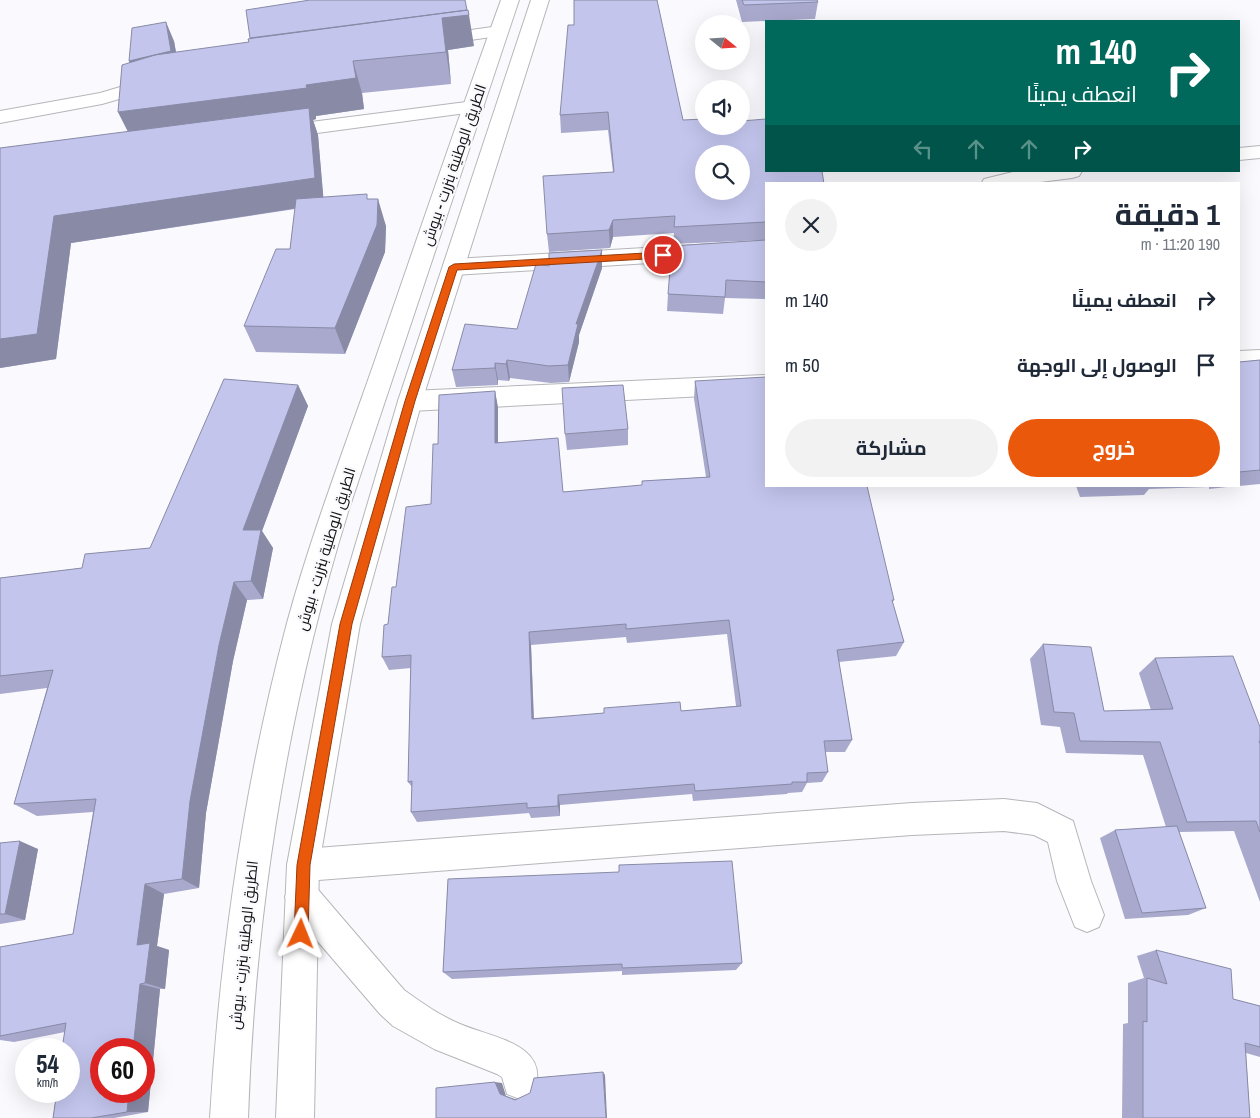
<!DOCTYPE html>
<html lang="ar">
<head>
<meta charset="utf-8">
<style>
	:root { --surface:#fff; --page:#f2f2f3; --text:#1f2937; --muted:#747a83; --accent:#ea580c }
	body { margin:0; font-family:"Archivo Narrow",Cairo,sans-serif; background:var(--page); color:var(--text); direction:rtl; height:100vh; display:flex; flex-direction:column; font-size:19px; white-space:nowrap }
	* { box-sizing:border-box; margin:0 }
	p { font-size:16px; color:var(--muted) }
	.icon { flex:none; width:28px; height:28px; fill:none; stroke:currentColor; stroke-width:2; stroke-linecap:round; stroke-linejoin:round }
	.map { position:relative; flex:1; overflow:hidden; direction:ltr }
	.side { position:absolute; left:765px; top:182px; width:475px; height:305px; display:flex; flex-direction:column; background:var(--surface); border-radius:0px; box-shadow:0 5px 20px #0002; direction:rtl }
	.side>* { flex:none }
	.hud { position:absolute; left:765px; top:20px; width:475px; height:152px; border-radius:0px; box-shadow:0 5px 20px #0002; direction:rtl; background:#00695c; color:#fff; overflow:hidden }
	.needle { width:32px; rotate:108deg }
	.controls { position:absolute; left:695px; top:15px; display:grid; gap:10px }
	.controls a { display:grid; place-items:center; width:55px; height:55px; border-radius:50%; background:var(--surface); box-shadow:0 5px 20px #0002; font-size:25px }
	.speed { position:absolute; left:15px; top:1038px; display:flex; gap:10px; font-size:25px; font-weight:700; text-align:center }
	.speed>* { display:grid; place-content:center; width:65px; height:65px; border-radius:50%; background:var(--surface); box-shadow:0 5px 20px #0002; line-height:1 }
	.speed small { font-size:12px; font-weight:400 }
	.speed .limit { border:8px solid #d22; background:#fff; color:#111 }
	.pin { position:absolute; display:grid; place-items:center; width:42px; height:42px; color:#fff; margin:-21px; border:2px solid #fff; border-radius:50%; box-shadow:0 1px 5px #0007 }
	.me { position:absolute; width:55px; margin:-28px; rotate:2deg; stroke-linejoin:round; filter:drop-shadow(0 0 4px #0008) }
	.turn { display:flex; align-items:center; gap:18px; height:105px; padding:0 20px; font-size:22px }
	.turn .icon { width:65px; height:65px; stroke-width:2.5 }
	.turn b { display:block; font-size:35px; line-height:42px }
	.lanes { display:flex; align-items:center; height:48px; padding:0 20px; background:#0003; justify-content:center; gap:25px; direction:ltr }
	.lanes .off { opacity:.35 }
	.round { display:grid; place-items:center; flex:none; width:52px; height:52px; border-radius:26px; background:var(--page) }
	.head { display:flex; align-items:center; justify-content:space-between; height:85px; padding:0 20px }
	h1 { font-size:30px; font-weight:700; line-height:38px }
	.cta { display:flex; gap:10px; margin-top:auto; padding:10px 20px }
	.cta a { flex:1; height:58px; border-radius:30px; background:var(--accent); color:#fff; font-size:20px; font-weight:700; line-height:58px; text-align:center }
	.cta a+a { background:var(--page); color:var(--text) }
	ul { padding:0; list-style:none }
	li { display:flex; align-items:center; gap:15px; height:65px; padding:0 20px }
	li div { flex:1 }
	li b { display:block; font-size:19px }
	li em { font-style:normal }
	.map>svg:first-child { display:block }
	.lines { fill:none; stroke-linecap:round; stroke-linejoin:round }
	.minor-casing { stroke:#b5b6b9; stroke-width:2 }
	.major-casing { stroke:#b5b6b9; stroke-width:2 }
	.minor { fill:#fff; fill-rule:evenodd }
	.major { fill:#fff; fill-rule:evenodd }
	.wall { fill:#a8a9cc; fill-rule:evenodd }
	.shaded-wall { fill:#888aa6 }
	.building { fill:#c3c5ed; stroke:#888aa6; fill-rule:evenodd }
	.route { fill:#ea580c; stroke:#983908 }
	.labels { text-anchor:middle; stroke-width:4.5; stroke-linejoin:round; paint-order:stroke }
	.street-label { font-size:15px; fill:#111112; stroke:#fafafe }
</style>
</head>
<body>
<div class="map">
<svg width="1260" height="1118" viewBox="0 0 1260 1118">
	<rect width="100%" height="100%" fill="#fafafe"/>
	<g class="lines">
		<g class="minor-casing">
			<path id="minor" d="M499,26L505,27L508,31L505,35L436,45L430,44L427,40L430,36L436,35Z
				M154,77L161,79L164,83L161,87L102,104L0,123V111L100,93Z
				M474,101L481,103L484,107L481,111L280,138L273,136L270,132L273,128L280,126Z
				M1260,146V158L1239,160V148Z
				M1017,171H1082L1079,176L1072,178L1024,184H981L984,179Z
				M766,241V256L454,275L446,272L443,267L446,262L454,259Z
				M1260,350V368L1239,369V351Z
				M766,375V393L410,411L401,408L398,401L401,394L410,391Z
				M1004,799L1037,803L1073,821L1091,881L1104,915L1099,927L1087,932L1075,927L1057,881L1048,842L1034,835L1004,831L912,835L305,881L314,885L404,990C422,1003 439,1015 460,1024C492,1038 554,1044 533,1094L520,1099L507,1094L502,1077L497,1074L434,1049L393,1026L380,1014L290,909L285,897L290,885L301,881L291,877L287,865L291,853L303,849L912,803Z"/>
		</g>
		<g class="major-casing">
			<path id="major" d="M501,0H519L348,512C287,709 255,912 248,1118H210C220,951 244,785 287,623C311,535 344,449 374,363C416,242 457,121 501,0Z
				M531,0H549L422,401L360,624L319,865L314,1118H276L287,865L332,624L398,401Z"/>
		</g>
		<use href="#minor" class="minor"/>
		<use href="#major" class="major"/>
	</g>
	<path class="wall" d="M736,0H817L818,2L815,19L742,22Z
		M574,25L683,120L766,184V240L673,244L674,233L613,237L610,248L549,252L547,234L613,172L608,130L561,133L560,115Z
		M174,41L176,52L474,46L448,50L451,84L362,93L364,109L316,116V119L313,120L318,135L323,198L368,199L386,226L385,252L345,354L256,352L244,326L290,249L295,209L71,243L56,359L0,368V148L128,132L118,112L129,62V61Z
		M766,240V299L725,298L723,314L667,311L668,294Z
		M549,266L602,268L579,335V342L569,382L551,383L510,378L509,381L498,380V385L456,387L452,370L517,329Z
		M1260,360V484L1239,486V362Z
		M695,381L894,600L892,603L904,642L896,656L839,662L852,740L845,752H825L828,772L822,782L807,783L802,792L788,793L787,794L693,801L692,794L560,805V816L531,818L529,813L417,822L411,812L412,787L408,782L411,668L389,670L382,657L388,624L396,587L431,504L438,444L495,391L498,408V442L563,492L642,486V481L706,477L694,399ZM727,634L736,706L681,711L534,718L531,645L626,637L627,643Z
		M298,385L308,406L262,531L273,548L263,599L247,600L233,661L206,813L199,888L164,894L157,946L169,950L165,989H160L148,1112L114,1118H53L65,1032L14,1042L0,1040V947L73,934L93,812L37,816L14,804L47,688L0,694V578L82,568L150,548Z
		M628,429V445L567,450L565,434Z
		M1076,486H1236L1209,489V487L1149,489L1144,495L1080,497Z
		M1043,644L1104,711L1151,710L1139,673L1155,658L1260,727V902L1234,831L1179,832L1206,908L1188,915L1125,919L1100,838L1115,830L1166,827L1143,755L1066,753L1060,727L1041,725L1030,659Z
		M0,843L38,849L25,920L0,924Z
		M448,879L742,963L736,970L622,975V971L452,979L443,972Z
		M1156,950L1233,999L1260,1006V1057L1246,1053L1250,1118H1122L1123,1024L1128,1023V983L1144,978L1137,956Z"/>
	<path class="shaded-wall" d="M467,10L469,15L474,46L448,50L451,84L446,52L257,56L250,38Z
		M166,22L174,41L179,70L138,80L129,61Z
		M353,61L362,93L364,109L316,116V119L313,120L318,135L324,204L71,243L56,359L0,368V339L54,216L134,143L118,112L306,85Z
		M378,199L386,226L385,252L345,354L335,328Z
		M613,220V237L610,248L609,230Z
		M602,250V268L579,335V342L569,382L568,365L576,324Z
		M507,360L510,378L509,381L506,364Z
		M495,363L498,380V385L495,368Z
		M298,385L308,406L262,531L273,548L263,599L251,581L243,530Z
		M495,391L498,408V459L495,443Z
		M234,582L247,600L233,661L206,813L199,888L182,879L190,801L219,645Z
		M529,632L531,645L534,730L532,719Z
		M558,795L560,805V816L558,806Z
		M20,841L38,849L25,920L5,914Z
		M145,884L164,894L157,946L169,950L165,989L145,983L137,945Z
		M140,984L160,989L148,1112H127L129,1091H144V1049H133Z
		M603,1072L605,1075L607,1118H606Z
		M495,1082L502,1083L506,1096L521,1101L515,1100L500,1094Z"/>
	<path class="building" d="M310,0H465L467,10L250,38L246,10Z
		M574,0H657L683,120L704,119V126H741V121L766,119V171H822L824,184H766V222L674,227L675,216L613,220L609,230L547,234L543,176L614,172L608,112L560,115L568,25H574ZM704,154H741V191H704Z
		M742,0H817L818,2L744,5Z
		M468,10L469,15L442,18L446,52L353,61L356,78L306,85L307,88L118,112L122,65L155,55L249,42L248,39L254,38Z
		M166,22L171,51L129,61L132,28Z
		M309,108L315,178L54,216L37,334L0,339V148Z
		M367,194V199H378L377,225L335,328L244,326L276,249H290L296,199Z
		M766,240V282L726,280L725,297L668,294L672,246Z
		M602,250L576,324H578L568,365L549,366L507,360L506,364L495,363V368L452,370L465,324L517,329L536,264L549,266V253Z
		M1260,360V470L1239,472V362Z
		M766,377V486H867L894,600H892L904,642L837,650L852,740L824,741L828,772L807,773V782H792V784L695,791L694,784L558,795V806L527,808V803L411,812L412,781L408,782L411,655L382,657L384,625L388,624L392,587H396L406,507L431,504L433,444H438L439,395L495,391V443L558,438L563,492L642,485V481L710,477L695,381ZM729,620L741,706L681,711L680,702L604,708V713L532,719L529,632L626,624V629Z
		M224,379L298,385L243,530H261L251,581L234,582L219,645L190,801L182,879L145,884L137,945L150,943L145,983L140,984L133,1049H101V1091H129L127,1112L91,1118H53L57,1091H69V1049H62L66,1023L0,1036V947L73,934L96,799L14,804L53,670L0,676V578L82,568L85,554L150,548Z
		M623,385L628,429L565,434L562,388Z
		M1043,644L1091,647L1104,711L1173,709L1155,658L1233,656L1260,727V741H1259L1260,744V832L1256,821L1187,822L1160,742L1080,741L1074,713L1054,712Z
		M1177,826L1206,908L1142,913L1115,830Z
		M20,841L5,914H0V843Z
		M732,861L742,963L622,968V964L443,972L448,879L619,872V865Z
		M1156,950L1231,969L1233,999L1260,1006V1047L1245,1043L1250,1118H1143V1021L1147,1022V978L1167,984Z
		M603,1072L606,1118H436V1088L495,1082L500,1094L515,1100L530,1093L534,1078Z"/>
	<path class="route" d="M663,252L667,255L663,258L457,270L415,401L352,624L310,865L308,934L306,939L301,941L296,939L294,934L297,865L340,624L405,401L449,267L454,264Z"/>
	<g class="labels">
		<g class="street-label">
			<text transform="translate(454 165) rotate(-71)" y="5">الطريق الوطنية بنزرت - ببوش</text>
			<text transform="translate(326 549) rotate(-73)" y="5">الطريق الوطنية بنزرت - ببوش</text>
			<text transform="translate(244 945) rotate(-84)" y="5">الطريق الوطنية بنزرت - ببوش</text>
		</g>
	</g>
</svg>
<div class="controls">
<a><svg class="needle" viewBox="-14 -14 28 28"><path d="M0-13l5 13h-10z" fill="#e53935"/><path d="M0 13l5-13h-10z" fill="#747a83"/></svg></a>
<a><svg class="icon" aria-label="sound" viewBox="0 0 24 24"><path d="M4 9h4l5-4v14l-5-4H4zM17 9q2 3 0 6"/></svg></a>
<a><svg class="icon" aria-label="search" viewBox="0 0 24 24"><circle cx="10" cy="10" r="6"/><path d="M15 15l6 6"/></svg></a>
</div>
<div class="speed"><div>54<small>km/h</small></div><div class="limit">60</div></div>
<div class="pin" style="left:663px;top:255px;background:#d93025"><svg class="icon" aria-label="arrive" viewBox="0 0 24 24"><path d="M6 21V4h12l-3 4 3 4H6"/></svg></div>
<svg class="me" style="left:301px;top:934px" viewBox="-20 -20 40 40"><path d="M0-17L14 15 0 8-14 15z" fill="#ea580c" stroke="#fff" stroke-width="4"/></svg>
<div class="hud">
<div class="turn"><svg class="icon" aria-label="right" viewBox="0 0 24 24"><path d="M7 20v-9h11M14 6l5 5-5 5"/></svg><div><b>140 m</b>انعطف يمينًا</div></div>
<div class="lanes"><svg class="icon off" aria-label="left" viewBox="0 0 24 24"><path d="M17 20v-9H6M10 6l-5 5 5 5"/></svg><svg class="icon off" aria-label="ahead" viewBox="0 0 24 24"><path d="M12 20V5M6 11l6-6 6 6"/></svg><svg class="icon off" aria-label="ahead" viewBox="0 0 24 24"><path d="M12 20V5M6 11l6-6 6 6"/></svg><svg class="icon" aria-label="right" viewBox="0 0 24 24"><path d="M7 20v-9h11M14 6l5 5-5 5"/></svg></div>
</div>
<section class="side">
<div class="head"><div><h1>1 دقيقة</h1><p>190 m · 11:20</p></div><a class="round"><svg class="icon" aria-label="close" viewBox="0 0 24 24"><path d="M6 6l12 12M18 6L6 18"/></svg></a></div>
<ul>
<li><svg class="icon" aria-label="right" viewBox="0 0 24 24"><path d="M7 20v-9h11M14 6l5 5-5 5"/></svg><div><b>انعطف يمينًا</b></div><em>140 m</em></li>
<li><svg class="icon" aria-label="arrive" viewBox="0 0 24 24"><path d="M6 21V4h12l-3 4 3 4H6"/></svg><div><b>الوصول إلى الوجهة</b></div><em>50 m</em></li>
</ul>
<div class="cta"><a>خروج</a><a>مشاركة</a></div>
</section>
</div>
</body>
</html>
